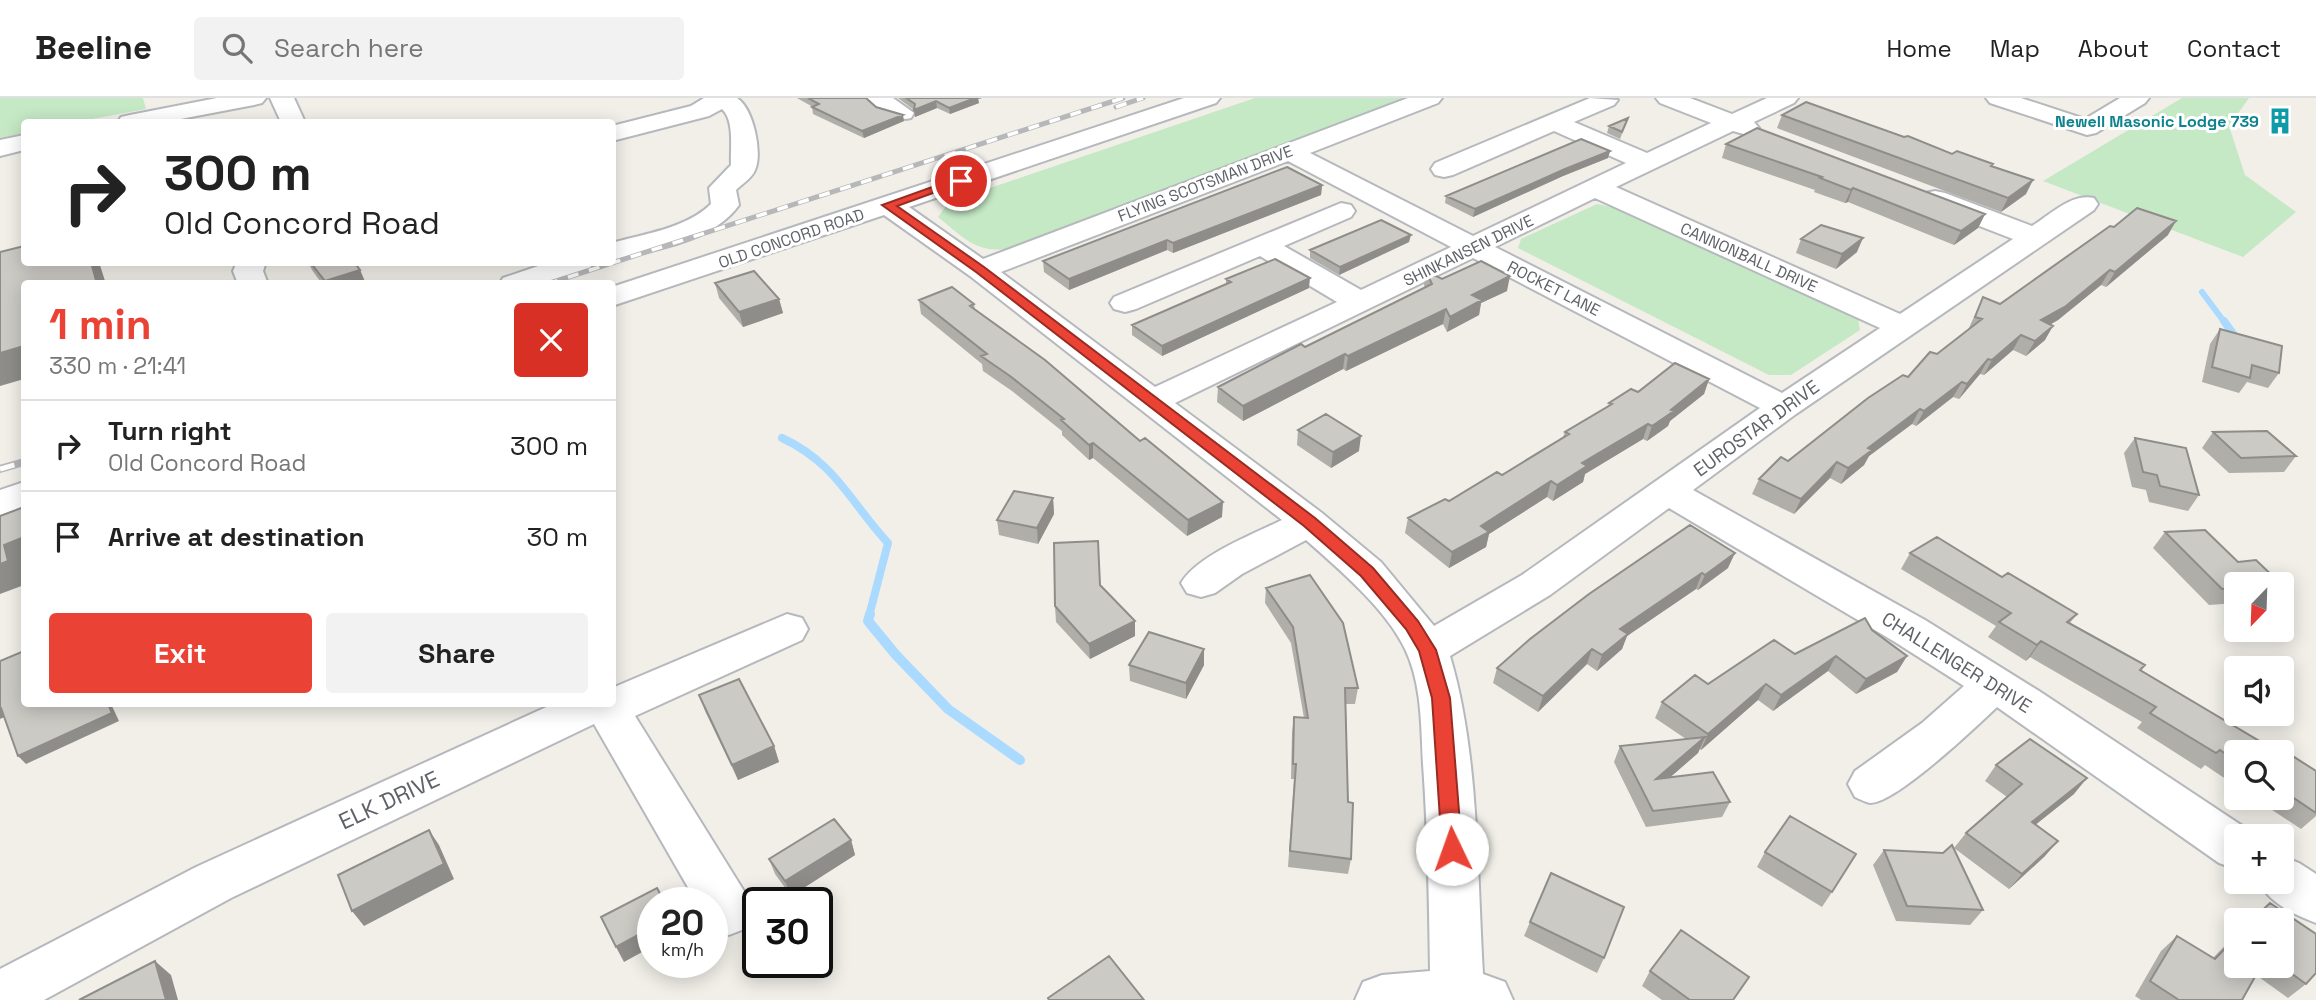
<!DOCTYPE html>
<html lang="en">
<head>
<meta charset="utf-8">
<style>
	:root { --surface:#fff; --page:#f2f2f2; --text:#222; --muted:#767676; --line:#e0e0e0; --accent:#ea4335 }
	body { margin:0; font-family:"Space Grotesk",sans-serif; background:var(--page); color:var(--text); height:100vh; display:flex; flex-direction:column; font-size:26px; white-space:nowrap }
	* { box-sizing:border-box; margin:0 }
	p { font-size:23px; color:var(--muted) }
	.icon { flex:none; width:38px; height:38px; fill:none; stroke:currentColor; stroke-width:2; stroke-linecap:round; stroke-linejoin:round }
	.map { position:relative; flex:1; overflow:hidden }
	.drawer { position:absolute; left:21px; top:182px; width:595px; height:427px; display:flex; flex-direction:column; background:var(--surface); border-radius:7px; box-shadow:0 4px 18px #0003 }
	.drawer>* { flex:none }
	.top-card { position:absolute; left:21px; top:21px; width:595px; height:147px; border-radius:7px; box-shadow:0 4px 18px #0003; background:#fff; color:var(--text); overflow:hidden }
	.needle { width:46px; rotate:203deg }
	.controls { position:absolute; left:2224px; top:474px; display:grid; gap:14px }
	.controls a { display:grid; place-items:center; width:70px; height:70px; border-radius:7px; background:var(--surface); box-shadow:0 4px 18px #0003; font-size:35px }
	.speed { position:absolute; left:637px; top:789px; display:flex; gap:14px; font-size:35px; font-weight:700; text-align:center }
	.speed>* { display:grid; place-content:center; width:91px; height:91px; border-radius:50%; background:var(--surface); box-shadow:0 4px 18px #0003; line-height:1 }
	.speed small { font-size:18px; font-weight:400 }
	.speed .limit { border:4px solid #111; border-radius:10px; background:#fff; color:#111 }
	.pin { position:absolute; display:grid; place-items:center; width:60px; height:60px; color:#fff; margin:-30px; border:4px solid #fff; border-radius:50%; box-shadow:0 2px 7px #0007 }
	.me { position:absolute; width:77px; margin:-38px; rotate:357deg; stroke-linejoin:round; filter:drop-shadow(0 0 5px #0008) }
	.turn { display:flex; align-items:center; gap:24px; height:147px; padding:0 28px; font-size:32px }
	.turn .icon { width:91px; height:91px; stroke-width:2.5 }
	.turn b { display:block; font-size:49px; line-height:60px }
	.round { display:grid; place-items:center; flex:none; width:74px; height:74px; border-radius:7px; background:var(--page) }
	.overview { display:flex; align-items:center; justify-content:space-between; height:119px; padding:0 28px }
	h1 { font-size:42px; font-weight:700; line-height:52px; color:var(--accent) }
	.action { display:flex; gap:14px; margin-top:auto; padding:14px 28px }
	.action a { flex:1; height:80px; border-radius:7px; background:var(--accent); color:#fff; font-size:28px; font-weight:700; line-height:80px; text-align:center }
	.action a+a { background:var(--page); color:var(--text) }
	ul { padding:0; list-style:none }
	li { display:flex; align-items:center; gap:21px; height:91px; padding:0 28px; border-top:2px solid var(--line) }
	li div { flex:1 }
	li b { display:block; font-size:26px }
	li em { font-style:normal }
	header { display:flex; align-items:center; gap:42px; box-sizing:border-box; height:98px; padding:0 35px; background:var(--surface); border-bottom:2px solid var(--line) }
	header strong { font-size:33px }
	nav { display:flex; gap:38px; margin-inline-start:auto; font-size:24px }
	.search { width:490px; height:63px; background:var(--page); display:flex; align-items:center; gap:18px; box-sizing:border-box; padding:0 24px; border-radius:7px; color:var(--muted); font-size:26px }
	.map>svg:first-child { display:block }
	.green { fill:#c5e8c5 }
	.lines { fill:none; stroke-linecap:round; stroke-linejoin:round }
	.stream-far2 { stroke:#aadaff; stroke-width:6 }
	.stream-far1 { stroke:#aadaff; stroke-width:8 }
	.stream { stroke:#aadaff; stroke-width:10 }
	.minor-casing { stroke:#b5b8bc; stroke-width:4 }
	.minor { fill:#fff; fill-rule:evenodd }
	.rail-far1-casing { stroke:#b6b7b8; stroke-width:5 }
	.rail-casing { stroke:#b6b7b8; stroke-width:8 }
	.rail-far1 { stroke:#fff; stroke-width:3.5; stroke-dasharray:11; stroke-linecap:butt }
	.rail { stroke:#fff; stroke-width:5; stroke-dasharray:15; stroke-linecap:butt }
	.wall { fill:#afaea9 }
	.shaded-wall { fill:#8f8d8a }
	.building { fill:#cccac5; stroke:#8f8d8a; stroke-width:2 }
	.route { fill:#ea4335; stroke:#982c22; stroke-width:2 }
	.labels { text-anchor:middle; stroke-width:6; stroke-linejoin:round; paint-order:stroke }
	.far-culture-label { font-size:16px; font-weight:bold; fill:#0d838f; stroke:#fff; text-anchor:end }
	.far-street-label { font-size:16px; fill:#5f6368; stroke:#fff }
	.street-label { font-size:19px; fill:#5f6368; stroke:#fff }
	.near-street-label { font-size:23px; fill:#5f6368; stroke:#fff }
</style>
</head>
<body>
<header>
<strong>Beeline</strong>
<div class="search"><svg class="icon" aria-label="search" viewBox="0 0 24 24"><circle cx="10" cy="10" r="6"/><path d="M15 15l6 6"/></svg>Search here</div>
<nav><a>Home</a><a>Map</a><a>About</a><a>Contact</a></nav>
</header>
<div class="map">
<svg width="2316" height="902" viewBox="0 0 2316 902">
	<rect width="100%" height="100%" fill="#f1efe8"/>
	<path class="green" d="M0,0H143L146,11L76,24H24V35L0,40Z
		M1255,0H1410L1009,151C975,155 963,139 938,119L949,104Z
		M2182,0H2249L2229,28L2245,77L2296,114L2243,159L2043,83Z
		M1597,106L1616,110L1858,221L1860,232L1791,277H1769L1518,150L1521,141Z"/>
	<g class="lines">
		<path class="stream-far2" d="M2202,194L2225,225"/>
		<path class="stream-far1" d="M2224,223L2234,237
			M782,340C836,365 850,404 888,445L869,518"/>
		<path class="stream" d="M870,516L868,523L896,557L948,611L1020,662"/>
		<g class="minor-casing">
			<path id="minor" d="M217,0H266L262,5L254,7L165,24H118L121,19L130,17Z
				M270,0H294L305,24H281Z
				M704,0H737C753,10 763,55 755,72C752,80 742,86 736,92L739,107C713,144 653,152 612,162V145C644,136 687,130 711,106L709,90L731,67C730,50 735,23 722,11L709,18L612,43V28L691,8Z
				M864,0H893L914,15L911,20C895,24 873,13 864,0Z
				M1184,0H1220L1216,5L909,109L983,161L1408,0H1442L1438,5L1310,55L1473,138L1626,65L1554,33L1453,77L1444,79L1435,77L1431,71L1435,65L1590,0L1618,2L1614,7L1574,24L1647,55L1711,25L1660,5L1656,0H1690L1732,16L1767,0H1798L1794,5L1754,24L1759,30L1756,35L1747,37L1733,33L1616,89L1900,216L2013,141L1925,107L1922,101L1925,95L1935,93L1945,95L2032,128C2050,117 2071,95 2094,100L2098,106L2094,112L1796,316L1693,392L1925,522L2039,593L2253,735L2255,738H2236V771L2219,765L1997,609C1977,628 1895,706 1870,705C1866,704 1859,701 1855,699L1848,686L1855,673L1922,625L1964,588L1895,544L1669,410L1550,497L1450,558C1479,654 1477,775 1483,876L1505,884L1513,902H1355L1363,884L1382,877L1430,873C1429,804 1428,735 1423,666C1421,628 1422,586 1405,551C1386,511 1339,471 1306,442L1242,476L1215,495L1201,499L1187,495L1181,485C1198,457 1252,437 1282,422L970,178L884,117L612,208V189ZM1288,63L1451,149L1361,192L1284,148L1351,119L1355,113L1351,107L1341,105L1114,199L1110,205L1114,211L1125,214L1136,211L1260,158L1337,204L1155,289L1001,174ZM1595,100L1880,230L1782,295L1495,149ZM1473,160L1760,310L1522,477L1434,528L1381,464L1322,415L1175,305Z
				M1986,0H2021L2085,21L2120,0H2149L2145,5L2096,35L2087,37L1990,5Z
				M24,37V52L0,58V42Z
				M237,164H266L263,173L268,186H238L233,173Z
				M550,164H594L590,170L545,186H499L503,180Z
				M24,384V409L0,417V392Z
				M787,516L802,520L808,531L802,542L635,618L747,798L754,814L747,830L729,837L712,830V805H697L594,626L231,800L44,902H0V871L196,769L553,606H612V590Z
				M2282,758L2299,765L2316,776V825C2295,817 2269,805 2259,784H2282Z"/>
		</g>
		<use href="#minor" class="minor"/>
		<g class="rail-far1-casing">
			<path id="rail-far1" d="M1116,9L1143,0
				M547,186L1123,0"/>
		</g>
		<g class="rail-casing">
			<path id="rail" d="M0,371L24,364"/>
		</g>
		<use href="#rail-far1" class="rail-far1"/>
		<use href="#rail" class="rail"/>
	</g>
	<path class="wall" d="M797,0H866L876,9L904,23L864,40L813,16L812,9H813Z
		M898,0H982L978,1L979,5L950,16L937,10L915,19L914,12Z
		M1782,17L1952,56L1993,66L1992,68L2026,96L2001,114L1777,30Z
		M1628,20L1620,41L1607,35L1609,28Z
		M1726,46L1985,116L1978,130L1954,147L1848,104L1845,105L1814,94L1815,92L1722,60Z
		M1610,53L1608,60L1563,78L1473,119L1445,105L1446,98Z
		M1322,87L1321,97L1173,155L1167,152L1069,192L1044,174L1043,163Z
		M2114,129L2168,137L2106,189L2101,187L2058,222L2051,226L2045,242L2026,258L2013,252L1984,277L1980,276L1959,301L1953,299L1916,328L1912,326L1869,358L1864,367L1841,386L1830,380L1794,416L1752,396L1759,381L1788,363L1908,279L1968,232L1983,199L2000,206Z
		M1801,141L1857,154L1836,171L1796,155Z
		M1409,144L1339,177L1310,160V152Z
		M308,164H354L360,172L366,186H322L312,172Z
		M1426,173L1442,181L1507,193L1481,205L1479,217L1447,234L1443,226L1346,273L1343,271L1243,323L1217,304L1218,289L1305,249L1425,190L1424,187Z
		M1226,181L1309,190L1162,258L1132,237V227L1226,186Z
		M715,185L779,201L783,215L743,229L719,200Z
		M919,202L974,206L975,211L1222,419L1187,438L1093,360L1089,362L1062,337V333L1012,293L983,273L982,266L921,216Z
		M2220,231L2279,275L2268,290L2247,284L2239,295L2202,284L2210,246Z
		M1709,281L1704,296L1670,323L1668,328L1647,343L1643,341L1585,376L1583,384L1553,403L1547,399L1489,436L1486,449L1449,470L1405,435L1408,420L1449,403L1502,377L1563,339L1565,334L1608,309L1609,305L1638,294Z
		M1298,332L1359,353L1331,370L1297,347Z
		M2213,334L2296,358L2284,374L2229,375L2202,350Z
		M2135,340L2199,397L2188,413L2149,404L2146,392L2132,389L2124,355Z
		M1053,400L1054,416L1038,446L999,437L997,422Z
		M2165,434L2238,464L2236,505L2209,507L2153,450Z
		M1937,439L2002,479L2008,475L2077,516L2070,525L2145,567L2141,572L2273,651L2277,648L2316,673V718L2301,731L2254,700H2282V654H2236V688L2205,667L2201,671L2137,630L2142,624L2030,559L2026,563L1988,539L1996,528L1901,471L1910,455Z
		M1728,470L1698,492L1696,491L1627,538L1622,551L1597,573L1587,566L1538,614L1493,585L1497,570L1589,496Z
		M1100,487L1135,538L1090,561L1056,524L1055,508Z
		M1266,490L1358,590L1355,606H1346L1348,704L1351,761L1348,776L1288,769L1294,681H1291L1292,635L1294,619L1304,620L1291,545L1265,505Z
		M1872,532L1907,558L1897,574L1856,596L1828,573L1773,613L1758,602L1701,652L1699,651L1698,655L1669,680L1730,704L1722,719L1646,729L1614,664L1620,648L1686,641L1655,620L1662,604L1708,586Z
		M1204,551V567L1186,601L1130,583L1129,567Z
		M699,597L774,648L779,664L738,682L705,613Z
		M1996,667L2074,696L2035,727L2045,758L2009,791L1954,750L1966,735L2007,699L1985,683Z
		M851,742L855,757L791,798L775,776L769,761Z
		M1884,752L1983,812L1970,827L1896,823L1873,767Z
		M1765,754L1832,794L1822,809L1757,769Z
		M2270,805L2316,836V875L2306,886L2288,900L2256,877L2242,902H2141L2135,898L2161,853L2177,838L2213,860L2236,836V868H2282V822H2250Z
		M1530,824L1604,860L1597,875L1524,838Z
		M1650,873L1733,902H1662L1642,888Z"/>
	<path class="shaded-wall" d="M974,0H982L978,1L979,5L950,16L949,10Z
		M936,3L937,10L915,19L914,12Z
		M903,17L904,23L864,40L862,33Z
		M1610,53L1608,60L1563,78L1473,119L1475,111L1565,71Z
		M2033,82L2026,96L2001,114L2008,100Z
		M1322,87L1321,97L1173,155V145Z
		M1853,90L1848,104L1845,105L1851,92Z
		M1985,116L1978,130L1954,147L1961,133Z
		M2176,123L2168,137L2106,189L2115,174Z
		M1411,137L1409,144L1339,177L1340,169Z
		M1863,140L1857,154L1836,171L1842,156Z
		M1167,142V152L1069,192V181Z
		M91,164H99L106,186H97Z
		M360,172L366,186H326L325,183Z
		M2110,172L2101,187L2058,222L2032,237L2041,222Z
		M1510,178L1507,193L1481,205L1479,217L1447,234L1450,219L1472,197Z
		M1310,180L1309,190L1162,258V248Z
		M779,201L783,215L743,229L739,214Z
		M1446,211L1443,226L1346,273L1348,258Z
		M2053,228L2045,242L2026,258L2035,243Z
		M2021,237L2013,252L1984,277L1992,262Z
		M24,248V281L0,288V255Z
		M1345,256L1343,271L1243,323V308Z
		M1988,261L1980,276L1959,301L1967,286Z
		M1709,281L1704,296L1670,323L1668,328L1647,343L1652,328Z
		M1962,284L1953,299L1916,328L1924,313Z
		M1920,311L1912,326L1869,358L1864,367L1841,386L1848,370L1868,350Z
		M1648,326L1643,341L1585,376L1583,384L1553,403L1557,387L1582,365Z
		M1361,338L1359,353L1331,370L1333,354Z
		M1093,345V360L1089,362V347Z
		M1837,364L1830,380L1794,416L1801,401Z
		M1551,383L1547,399L1489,436L1486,449L1449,470L1452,454L1481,428Z
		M1053,400L1054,416L1038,446L1037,430Z
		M1223,404L1222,419L1187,438L1188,422Z
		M24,439V487L0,496V466L4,447Z
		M1735,455L1728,470L1698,492L1705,477Z
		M1702,475L1696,491L1627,538L1622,551L1597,573L1602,557L1620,531Z
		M1135,523V538L1090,561L1089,546Z
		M2041,543L2030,559L2026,563L2037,547Z
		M1204,551V567L1186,601V585Z
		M1592,551L1587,566L1538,614L1543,598Z
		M1836,558L1828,573L1773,613L1781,597Z
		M1907,558L1897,574L1856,596L1866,581Z
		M1766,586L1758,602L1701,652L1708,636Z
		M108,606H111L119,623L26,666L18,658Z
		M0,610H1L9,617L0,621Z
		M1705,639L1698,655L1650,697L1656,681Z
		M774,648L779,664L738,682L732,667Z
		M2087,680L2074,696L2019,740L2032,724Z
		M429,732L439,747L454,781L364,828L352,813Z
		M851,742L855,757L791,798L785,783Z
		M2058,743L2045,758L2009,791L2022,776Z
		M653,829V848L624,864L616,849Z
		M155,863L171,877L178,902H166Z"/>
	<path class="building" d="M808,0H866L876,9L903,17L862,33L812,9L819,6Z
		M906,0H975L949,10L936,3L914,12L915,6Z
		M1806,4L1904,39L1908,38L1952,56L1957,53L1993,66L1991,68L2033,82L2008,100L1782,17Z
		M1628,20L1622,34L1609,28Z
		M1757,30L1985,116L1961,133L1853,90L1851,92L1820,80L1822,79L1726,46Z
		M1581,41L1610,53L1565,71L1475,111L1446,98Z
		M1287,69L1322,87L1173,145L1167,142L1069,181L1043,163Z
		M2137,110L2176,123L2115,174L2110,172L2066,208L2041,222L2053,228L2035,243L2021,237L1992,262L1988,261L1967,286L1962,284L1924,313L1920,311L1868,350L1872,352L1848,370L1837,364L1801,401L1759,381L1781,359L1788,363L1868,300L1903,277L1908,279L1930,254L1937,256L1982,221L1975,219L1983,199L2000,206L2110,128L2114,129Z
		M1381,122L1411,137L1340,169L1310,152Z
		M1821,127L1863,140L1842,156L1801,141Z
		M24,148V164H91L97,186H24V248L0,255V154Z
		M1275,161L1310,180L1162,248L1132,227L1231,184L1226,181Z
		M1481,163L1510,178L1472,197L1482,202L1450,219L1446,211L1348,258L1345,256L1243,308L1218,289L1301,246L1305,249L1432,186L1426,173L1442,181Z
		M310,164H354L360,172L325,183Z
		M754,173L779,201L739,214L715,185Z
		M952,189L974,206L970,208L1045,262L1140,343L1145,340L1223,404L1188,422L1093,345L1089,347L1061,322L1064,321L1010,278L981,258L987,256L919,202Z
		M2220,231L2282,248L2279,275L2252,267L2250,280L2212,269Z
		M1675,265L1709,281L1671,312L1674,313L1652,328L1648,326L1582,365L1587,368L1557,387L1551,383L1481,428L1489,434L1452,454L1408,420L1445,401L1449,403L1497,374L1502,377L1569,336L1565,334L1612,306L1609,305L1631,291L1638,294Z
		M1326,316L1361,338L1333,354L1298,332Z
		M2267,333L2296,358L2241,360L2213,334Z
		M2135,340L2186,350L2199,397L2160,388L2157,377L2143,374Z
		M1014,393L1053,400L1037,430L997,422Z
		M24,409V439L4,447L8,463L0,466V418Z
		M1690,427L1735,455L1705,477L1702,475L1620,531L1628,536L1602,557L1592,551L1543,598L1497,570L1530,541L1589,496Z
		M2205,432L2238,464L2256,462L2282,487L2236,486V490L2222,491L2165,434Z
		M1937,439L2002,479L2008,475L2077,516L2067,524L2145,567L2140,572L2273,651L2277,648L2316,673V715L2282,692V654H2236V663L2220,652L2216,655L2150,615L2156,609L2041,543L2037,547L1999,524L2011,515L1910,455Z
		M1098,443L1100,487L1135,523L1089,546L1055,508L1054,445Z
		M1310,477L1343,525L1358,590H1345L1348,704L1353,705L1351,761L1290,753L1296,666H1293L1294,619L1308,620L1293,529L1266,490Z
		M1865,520L1872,532L1907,558L1866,581L1836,558L1781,597L1766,586L1708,636L1662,604L1695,577L1708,586L1774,542L1795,556Z
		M1149,534L1204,551L1186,585L1129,567Z
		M24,553V606H108L112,615L18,658L1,610H0V563Z
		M739,581L774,648L732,667L699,597Z
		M1705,639L1656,681L1713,674L1730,704L1653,713L1620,648Z
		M2030,641L2087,680L2032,724L2058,743L2022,776L1966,735L2022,686L1996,667Z
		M1790,718L1856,756L1832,794L1765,754Z
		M834,721L851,742L785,783L769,761Z
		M429,732L444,766L352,813L338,777Z
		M1952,747L1983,812L1907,808L1884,752L1943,755Z
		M1551,775L1624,809L1604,860L1530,824Z
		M657,790L665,805H653V829L616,849L601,819Z
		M2270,805L2316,836V875L2306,886L2281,868H2282V822H2252Z
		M1681,832L1749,879L1733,902H1690L1650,873Z
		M2177,838L2215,861L2236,839V868H2261L2242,902H2179L2150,883Z
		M1109,858L1144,902H1049L1048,900Z
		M155,863L166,902H79Z"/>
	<path class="route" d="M957,80L966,83L897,108L984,169L1315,420L1373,470L1418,523L1436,552L1450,600L1462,751L1459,757L1452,760L1445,757L1442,751L1432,600L1419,553L1406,531L1361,478L1304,428L976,174L882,107Z"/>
	<defs>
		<g id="building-bare" transform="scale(2.1)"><path d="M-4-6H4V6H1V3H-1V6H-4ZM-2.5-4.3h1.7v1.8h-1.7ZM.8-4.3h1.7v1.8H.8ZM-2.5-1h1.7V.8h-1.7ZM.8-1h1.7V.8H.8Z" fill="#0f9aa8" stroke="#fff" stroke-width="2.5" paint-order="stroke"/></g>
	</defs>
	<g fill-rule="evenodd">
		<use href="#building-bare" x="2280" y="23"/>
	</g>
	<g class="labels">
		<g class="far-culture-label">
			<text x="2259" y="29">Newell Masonic Lodge 739</text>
		</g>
		<g class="far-street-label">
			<text transform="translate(1205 85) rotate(-21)" y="6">FLYING SCOTSMAN DRIVE</text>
			<text transform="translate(791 140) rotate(-19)" y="6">OLD CONCORD ROAD</text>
			<text transform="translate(1468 152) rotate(-26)" y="6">SHINKANSEN DRIVE</text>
			<text transform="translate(1749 159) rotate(24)" y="6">CANNONBALL DRIVE</text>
			<text transform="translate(1554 190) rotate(27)" y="6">ROCKET LANE</text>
		</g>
		<g class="street-label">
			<text transform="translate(1756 330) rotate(-36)" y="7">EUROSTAR DRIVE</text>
			<text transform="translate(1957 564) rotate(32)" y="7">CHALLENGER DRIVE</text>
		</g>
		<g class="near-street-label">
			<text transform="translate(389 702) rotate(-25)" y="8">ELK DRIVE</text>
		</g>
	</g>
</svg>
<div class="controls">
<a><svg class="needle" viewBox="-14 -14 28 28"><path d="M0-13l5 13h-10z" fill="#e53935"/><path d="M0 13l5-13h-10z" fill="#767676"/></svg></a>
<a><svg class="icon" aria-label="sound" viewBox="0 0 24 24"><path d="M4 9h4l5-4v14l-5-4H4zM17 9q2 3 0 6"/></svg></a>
<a><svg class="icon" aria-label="search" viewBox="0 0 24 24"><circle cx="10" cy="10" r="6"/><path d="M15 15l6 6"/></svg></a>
<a>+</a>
<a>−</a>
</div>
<div class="speed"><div>20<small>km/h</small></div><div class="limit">30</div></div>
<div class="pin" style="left:961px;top:83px;background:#d93025"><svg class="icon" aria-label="arrive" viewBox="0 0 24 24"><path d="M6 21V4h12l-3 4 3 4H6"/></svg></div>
<svg class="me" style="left:1452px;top:751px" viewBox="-20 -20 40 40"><circle r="19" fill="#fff"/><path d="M0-13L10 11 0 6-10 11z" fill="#ea4335"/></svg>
<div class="top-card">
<div class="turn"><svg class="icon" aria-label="right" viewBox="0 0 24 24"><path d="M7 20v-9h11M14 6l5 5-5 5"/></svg><div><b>300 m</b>Old Concord Road</div></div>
</div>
<section class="drawer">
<div class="overview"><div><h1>1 min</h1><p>330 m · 21:41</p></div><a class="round" style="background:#d93025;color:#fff"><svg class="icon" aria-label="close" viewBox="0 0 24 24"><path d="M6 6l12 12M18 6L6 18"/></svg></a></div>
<ul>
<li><svg class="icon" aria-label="right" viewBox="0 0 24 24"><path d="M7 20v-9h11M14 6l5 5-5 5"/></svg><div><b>Turn right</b><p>Old Concord Road</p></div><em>300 m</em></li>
<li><svg class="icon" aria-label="arrive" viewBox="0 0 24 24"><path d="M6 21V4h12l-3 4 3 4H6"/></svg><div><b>Arrive at destination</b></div><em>30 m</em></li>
</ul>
<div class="action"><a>Exit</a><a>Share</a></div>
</section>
</div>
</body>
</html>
